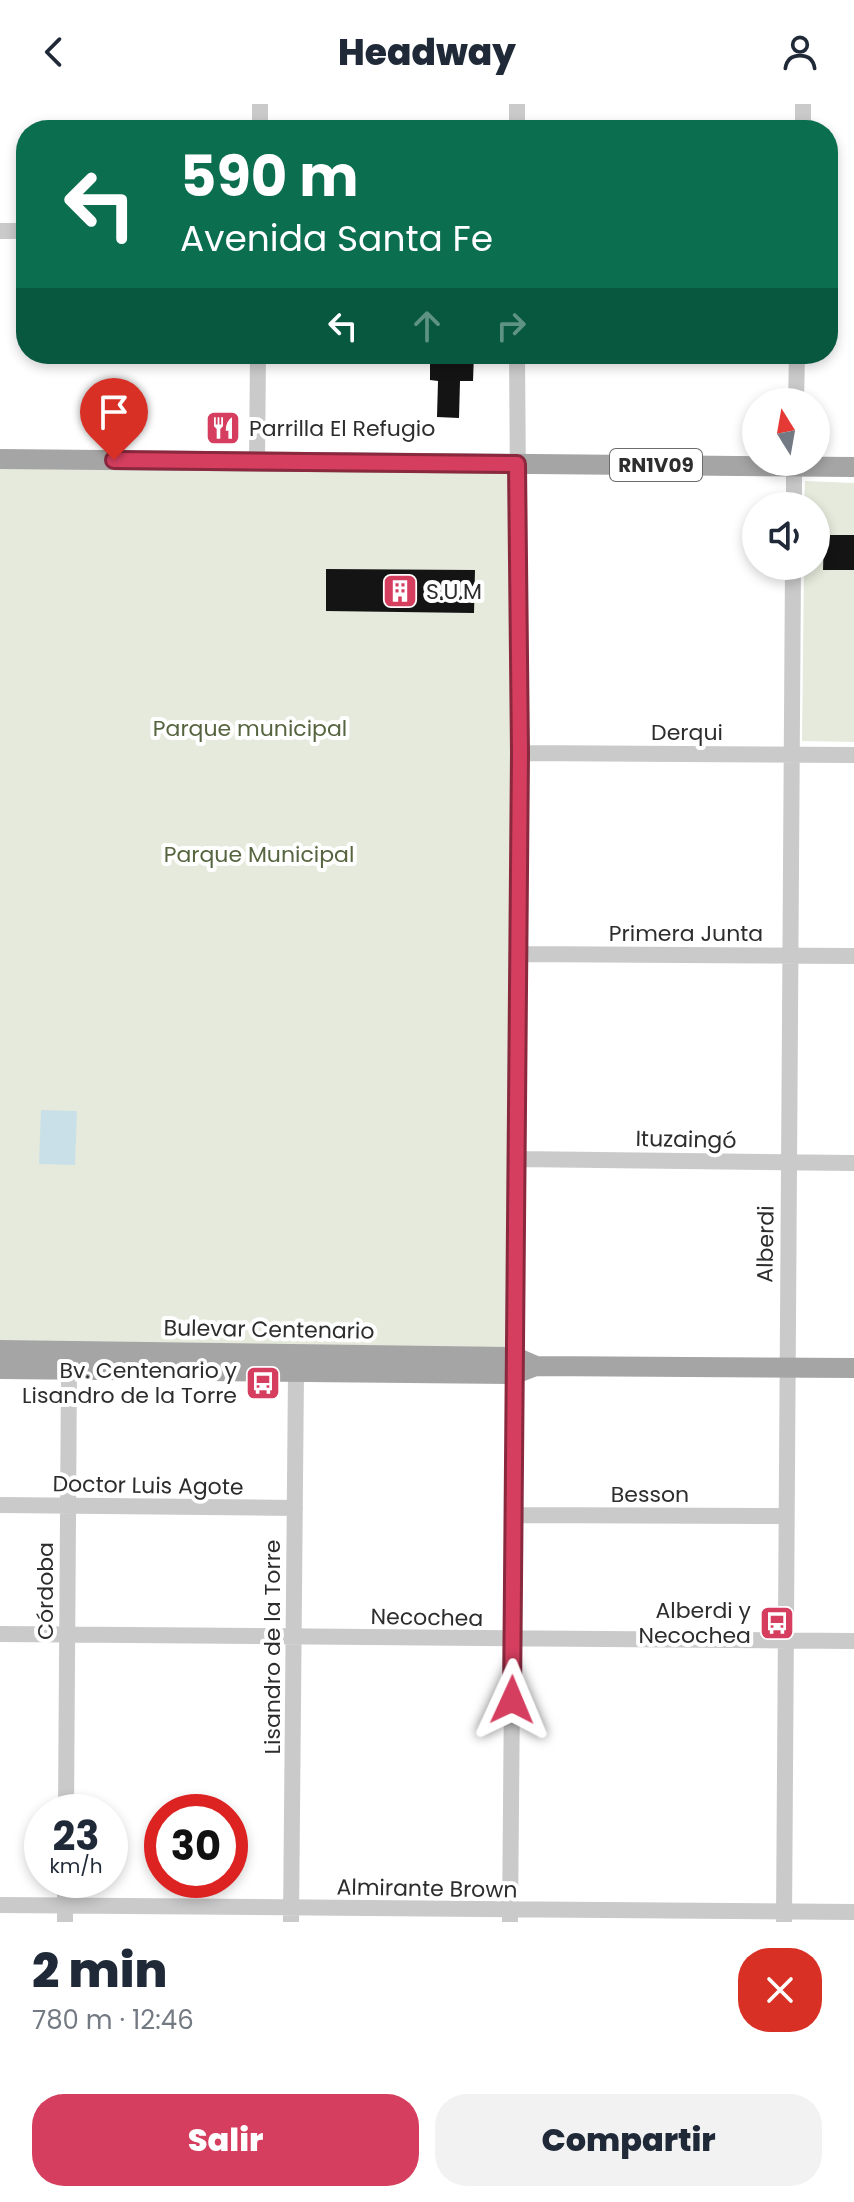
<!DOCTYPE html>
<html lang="es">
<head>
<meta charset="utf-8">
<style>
	:root { --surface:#fff; --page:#f2f2f3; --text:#1f2937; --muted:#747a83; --accent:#d53e5f }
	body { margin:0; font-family:Poppins,sans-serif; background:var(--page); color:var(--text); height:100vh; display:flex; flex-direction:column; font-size:30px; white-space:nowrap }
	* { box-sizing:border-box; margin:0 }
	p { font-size:26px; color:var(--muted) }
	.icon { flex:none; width:44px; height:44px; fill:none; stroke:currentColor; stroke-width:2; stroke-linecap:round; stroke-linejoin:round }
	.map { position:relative; height:1818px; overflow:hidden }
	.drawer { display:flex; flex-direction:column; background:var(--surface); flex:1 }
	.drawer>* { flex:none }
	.guide { position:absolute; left:16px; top:16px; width:822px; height:244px; border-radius:32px; box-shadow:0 4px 12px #0003; background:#0b6e4f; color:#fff; overflow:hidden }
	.needle { width:52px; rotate:349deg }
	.buttons { position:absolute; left:742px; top:284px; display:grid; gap:16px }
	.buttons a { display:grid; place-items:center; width:88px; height:88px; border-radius:50%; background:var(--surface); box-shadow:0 4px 12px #0003; font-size:40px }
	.speed { position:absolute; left:24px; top:1690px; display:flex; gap:16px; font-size:40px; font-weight:700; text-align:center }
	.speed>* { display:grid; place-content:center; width:104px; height:104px; border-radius:50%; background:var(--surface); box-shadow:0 4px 12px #0003; line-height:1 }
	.speed small { font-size:20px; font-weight:400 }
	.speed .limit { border:12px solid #d22; background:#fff; color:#111 }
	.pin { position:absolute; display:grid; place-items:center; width:68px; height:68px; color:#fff; margin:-82px -34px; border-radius:50% 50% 50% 0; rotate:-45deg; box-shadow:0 0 8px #0007 }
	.pin .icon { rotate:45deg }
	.me { position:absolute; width:88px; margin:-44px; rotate:1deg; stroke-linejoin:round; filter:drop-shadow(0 0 6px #0008) }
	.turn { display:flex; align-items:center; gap:28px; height:168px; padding:0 32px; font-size:36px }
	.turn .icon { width:104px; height:104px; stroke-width:2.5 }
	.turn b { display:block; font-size:56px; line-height:68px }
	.lanes { display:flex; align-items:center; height:76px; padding:0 32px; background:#0003; justify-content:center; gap:40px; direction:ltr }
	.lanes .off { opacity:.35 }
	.round { display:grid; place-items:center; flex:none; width:84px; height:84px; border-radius:32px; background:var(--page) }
	.headline { display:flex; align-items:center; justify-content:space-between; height:136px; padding:0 32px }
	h1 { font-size:48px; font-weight:800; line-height:60px }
	.action { display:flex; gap:16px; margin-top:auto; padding:16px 32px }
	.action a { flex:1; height:92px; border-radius:32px; background:var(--accent); color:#fff; font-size:32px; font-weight:800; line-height:92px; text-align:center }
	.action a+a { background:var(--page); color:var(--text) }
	header { display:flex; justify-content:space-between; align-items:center; height:104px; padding:0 32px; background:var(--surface); font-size:36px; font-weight:800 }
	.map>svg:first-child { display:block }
	.green { fill:#e5eadc }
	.water { fill:#cae0e8 }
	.building { fill:#141414 }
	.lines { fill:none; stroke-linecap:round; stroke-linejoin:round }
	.minor { stroke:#cacaca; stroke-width:16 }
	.major { stroke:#a5a5a5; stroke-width:20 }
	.route-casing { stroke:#8a283e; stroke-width:20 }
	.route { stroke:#d53e5f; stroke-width:14 }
	.labels { text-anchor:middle; stroke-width:8; stroke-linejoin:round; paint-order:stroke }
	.shield { fill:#fff; stroke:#6c6c6c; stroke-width:2 }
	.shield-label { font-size:20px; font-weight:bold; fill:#2d2d2d }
	.poi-label { font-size:22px; fill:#2d2d2d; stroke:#fff; text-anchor:start }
	.park-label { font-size:22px; fill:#56653f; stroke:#fff }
	.street-label { font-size:22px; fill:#2d2d2d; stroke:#fff }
</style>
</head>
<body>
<header><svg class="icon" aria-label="back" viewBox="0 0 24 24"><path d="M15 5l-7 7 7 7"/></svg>Headway<svg class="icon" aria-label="person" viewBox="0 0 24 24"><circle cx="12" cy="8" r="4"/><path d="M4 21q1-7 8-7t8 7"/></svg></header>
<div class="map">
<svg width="854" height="1818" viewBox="0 0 854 1818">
	<rect width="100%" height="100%" fill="#fff"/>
	<path class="green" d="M0,355L517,360L515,1253L0,1246Z
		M805,377L854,379V638L802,637L804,462H816V402H804Z"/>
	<path class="water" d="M41,1006L77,1007L75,1061L39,1060Z"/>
	<path class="building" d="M430,250H474L473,277H460L459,314L437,313L438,277L430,276Z
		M824,431H854V466H823Z
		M326,465L475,466L474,509L326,507Z"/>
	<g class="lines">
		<path class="minor" d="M260,26V0
			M517,26V0
			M803,26V0
			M0,127H26
			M796,298L797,250
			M257,358L258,250
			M794,402V358
			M520,649L854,651
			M518,850L854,852
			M517,1055L854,1059
			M0,1401L295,1404
			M514,1411L786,1412
			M0,1530L854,1537
			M66,1708L69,1266
			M0,1801L854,1808
			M65,1818V1776
			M291,1818L296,1268
			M510,1818L520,649L517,250
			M784,1818L793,462"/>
		<path class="major" d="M0,355L854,363
			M0,1246L515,1253L536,1262
			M0,1265L515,1270L536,1262L854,1264"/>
	</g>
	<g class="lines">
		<g class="route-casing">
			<path id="route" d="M114,356L517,360L520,649L512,1596"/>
		</g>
		<use href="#route" class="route"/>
	</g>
	<defs>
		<g id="restaurant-square" transform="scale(1.8)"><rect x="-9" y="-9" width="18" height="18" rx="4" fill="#d53e5f" stroke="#fff"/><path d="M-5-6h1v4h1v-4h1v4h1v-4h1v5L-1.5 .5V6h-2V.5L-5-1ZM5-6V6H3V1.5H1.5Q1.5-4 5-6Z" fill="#fff"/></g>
		<g id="building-square" transform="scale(1.8)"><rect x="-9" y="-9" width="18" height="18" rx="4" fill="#d53e5f" stroke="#fff"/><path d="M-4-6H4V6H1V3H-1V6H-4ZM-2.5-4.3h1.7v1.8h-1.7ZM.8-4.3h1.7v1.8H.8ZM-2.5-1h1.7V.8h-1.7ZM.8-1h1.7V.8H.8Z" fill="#fff"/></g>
		<g id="bus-square" transform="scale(1.8)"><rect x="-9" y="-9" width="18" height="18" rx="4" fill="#d53e5f" stroke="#fff"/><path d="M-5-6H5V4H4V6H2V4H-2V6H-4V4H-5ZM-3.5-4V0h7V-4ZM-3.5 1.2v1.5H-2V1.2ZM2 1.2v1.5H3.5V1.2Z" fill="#fff"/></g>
	</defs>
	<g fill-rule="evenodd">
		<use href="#restaurant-square" x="223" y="324"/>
		<use href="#building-square" x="400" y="487"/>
		<use href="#bus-square" x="263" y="1279"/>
		<use href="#bus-square" x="777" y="1519"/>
	</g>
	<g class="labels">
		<rect class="shield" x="610" y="345" width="92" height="32" rx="6"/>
		<g class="shield-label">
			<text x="656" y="368">RN1V09</text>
		</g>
		<g class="poi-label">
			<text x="249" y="332">Parrilla El Refugio</text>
			<text x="426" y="495">S.U.M</text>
			<text x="237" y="1274" text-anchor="end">Bv. Centenario y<tspan x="237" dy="25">Lisandro de la Torre</tspan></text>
			<text x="751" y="1514" text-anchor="end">Alberdi y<tspan x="751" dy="25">Necochea</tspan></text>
		</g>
		<g class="park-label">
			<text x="250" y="632">Parque municipal</text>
			<text x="259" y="758">Parque Municipal</text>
		</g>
		<g class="street-label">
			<text x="687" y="636">Derqui</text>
			<text x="686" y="837">Primera Junta</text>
			<text transform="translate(686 1035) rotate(1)" y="8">Ituzaingó</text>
			<text transform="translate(765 1140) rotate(-89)" y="8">Alberdi</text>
			<text transform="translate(269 1225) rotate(1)" y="8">Bulevar Centenario</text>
			<text transform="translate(148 1381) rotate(1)" y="8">Doctor Luis Agote</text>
			<text x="650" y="1398">Besson</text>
			<text transform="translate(45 1487) rotate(-90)" y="8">Córdoba</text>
			<text transform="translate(427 1513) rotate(1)" y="8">Necochea</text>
			<text transform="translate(272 1543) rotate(-90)" y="8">Lisandro de la Torre</text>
			<text transform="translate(427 1784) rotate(1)" y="8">Almirante Brown</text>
		</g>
	</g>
</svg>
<div class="buttons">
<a><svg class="needle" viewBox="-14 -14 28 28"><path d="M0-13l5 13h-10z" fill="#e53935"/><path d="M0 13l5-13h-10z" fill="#747a83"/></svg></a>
<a><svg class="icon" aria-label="sound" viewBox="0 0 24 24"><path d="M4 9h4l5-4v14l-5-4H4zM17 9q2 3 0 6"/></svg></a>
</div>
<div class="speed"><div>23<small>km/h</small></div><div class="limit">30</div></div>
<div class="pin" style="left:114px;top:356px;background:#d93025"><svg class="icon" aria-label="arrive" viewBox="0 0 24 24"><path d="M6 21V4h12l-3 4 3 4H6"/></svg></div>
<svg class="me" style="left:512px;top:1596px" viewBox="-20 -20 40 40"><path d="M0-17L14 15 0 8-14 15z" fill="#d53e5f" stroke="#fff" stroke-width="4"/></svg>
<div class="guide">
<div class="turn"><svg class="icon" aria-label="left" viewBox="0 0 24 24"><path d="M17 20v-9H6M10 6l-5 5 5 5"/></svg><div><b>590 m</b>Avenida Santa Fe</div></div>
<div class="lanes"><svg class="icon" aria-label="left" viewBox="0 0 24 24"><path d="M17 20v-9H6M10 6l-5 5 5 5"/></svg><svg class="icon off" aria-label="ahead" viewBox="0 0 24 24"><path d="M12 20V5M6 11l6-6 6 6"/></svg><svg class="icon off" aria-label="right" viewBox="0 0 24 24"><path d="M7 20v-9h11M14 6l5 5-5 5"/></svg></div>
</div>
</div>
<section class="drawer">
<div class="headline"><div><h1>2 min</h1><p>780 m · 12:46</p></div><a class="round" style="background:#d93025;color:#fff"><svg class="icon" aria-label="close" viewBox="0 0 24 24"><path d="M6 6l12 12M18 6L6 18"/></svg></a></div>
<div class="action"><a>Salir</a><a>Compartir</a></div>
</section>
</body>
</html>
